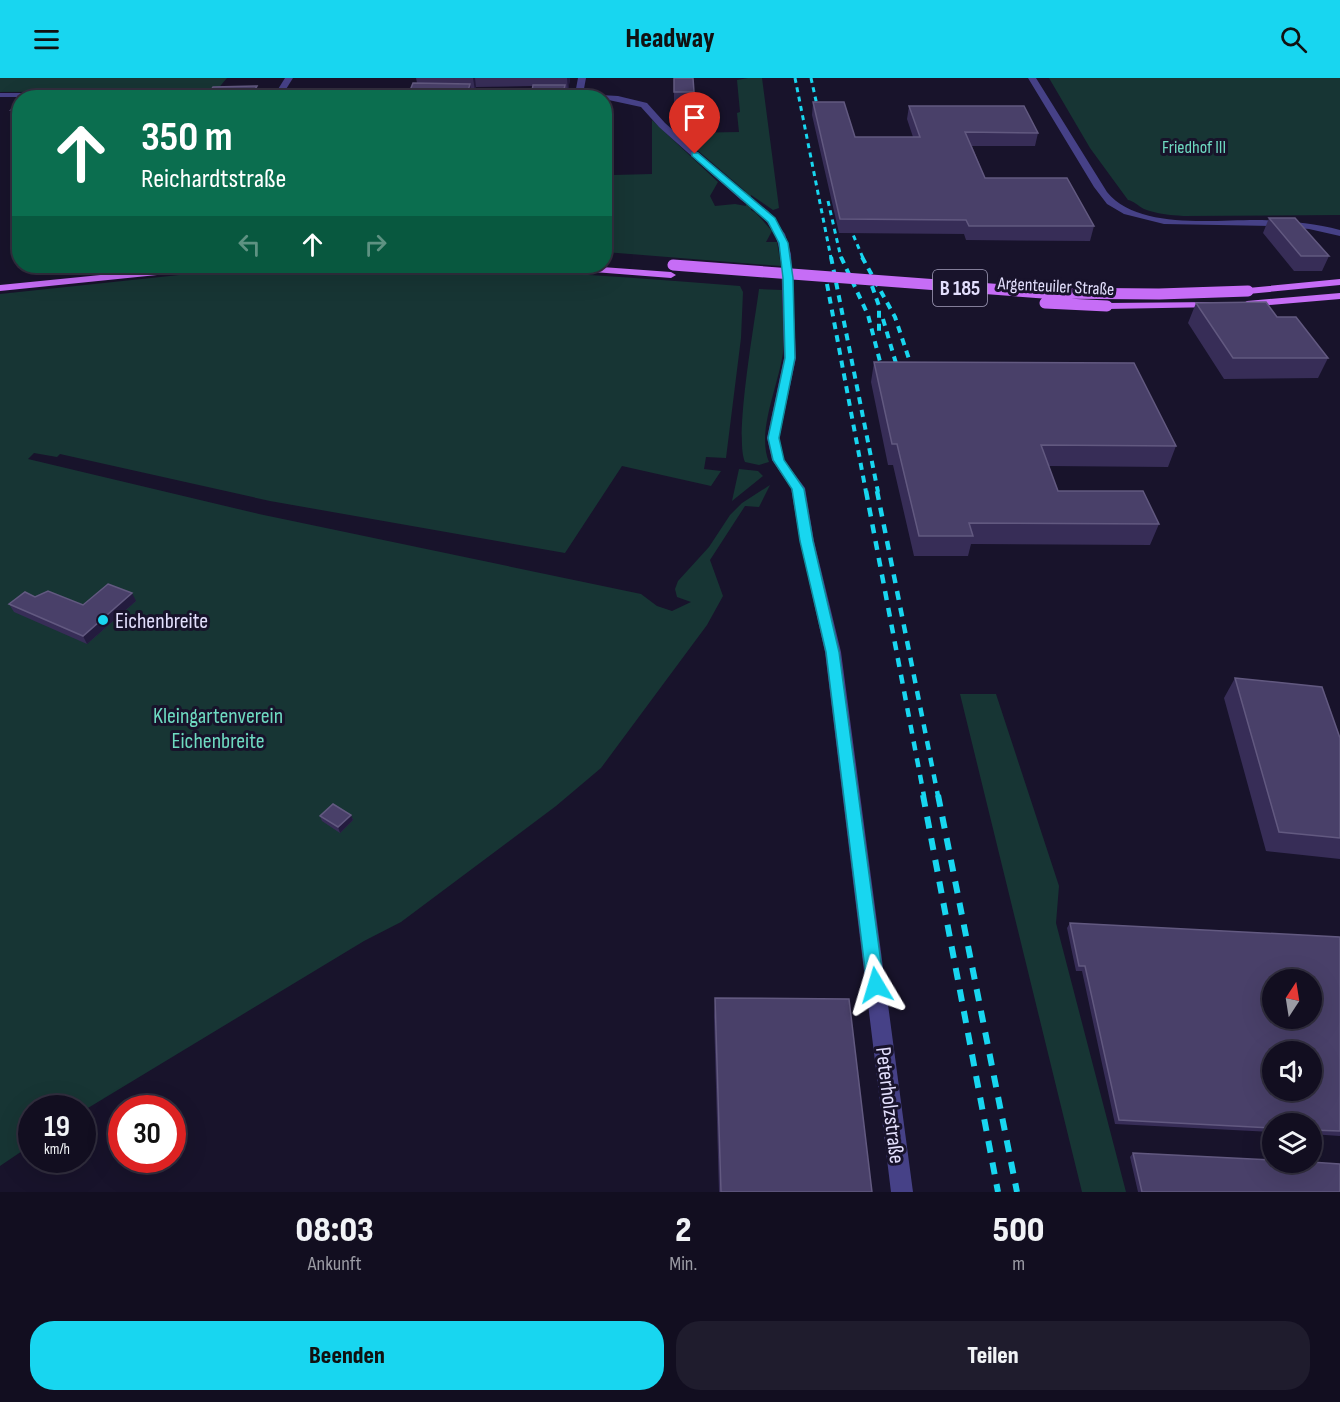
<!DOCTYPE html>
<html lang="de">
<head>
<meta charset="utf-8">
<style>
	:root { --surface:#120e20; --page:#1f1c2d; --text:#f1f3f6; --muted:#9c9ca5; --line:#312e3e; --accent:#18d6f0 }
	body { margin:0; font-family:"Sofia Sans Condensed",sans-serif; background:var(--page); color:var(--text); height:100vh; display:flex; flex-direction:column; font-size:22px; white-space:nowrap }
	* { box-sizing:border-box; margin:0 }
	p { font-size:20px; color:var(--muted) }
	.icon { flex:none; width:33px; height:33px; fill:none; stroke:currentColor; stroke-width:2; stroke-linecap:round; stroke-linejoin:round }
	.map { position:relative; height:1114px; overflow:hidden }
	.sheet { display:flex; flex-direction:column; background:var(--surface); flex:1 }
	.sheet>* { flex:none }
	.guide { position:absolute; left:12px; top:12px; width:600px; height:183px; border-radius:24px; box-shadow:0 6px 24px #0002,0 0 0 2px var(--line); background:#0b6e4f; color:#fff; overflow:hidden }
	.needle { width:39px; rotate:12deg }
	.controls { position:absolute; left:1262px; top:891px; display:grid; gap:12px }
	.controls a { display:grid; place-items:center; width:60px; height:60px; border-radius:50%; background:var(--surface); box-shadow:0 6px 24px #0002,0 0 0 2px var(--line); font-size:30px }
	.speed { position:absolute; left:18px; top:1017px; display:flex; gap:12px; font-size:30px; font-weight:700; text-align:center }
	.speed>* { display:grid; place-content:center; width:78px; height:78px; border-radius:50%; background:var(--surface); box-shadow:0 6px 24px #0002,0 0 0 2px var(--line); line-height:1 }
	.speed small { font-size:15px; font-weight:400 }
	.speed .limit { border:9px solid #d22; background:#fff; color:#111 }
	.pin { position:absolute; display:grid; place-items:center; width:51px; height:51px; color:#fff; margin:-62px -26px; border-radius:50% 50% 50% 0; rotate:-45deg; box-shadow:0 0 6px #0007 }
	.pin .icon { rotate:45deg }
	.me { position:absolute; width:66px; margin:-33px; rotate:353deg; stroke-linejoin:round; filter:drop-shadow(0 0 4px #0008) }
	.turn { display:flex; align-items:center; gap:21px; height:126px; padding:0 30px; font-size:27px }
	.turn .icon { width:78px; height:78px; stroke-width:2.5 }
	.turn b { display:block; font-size:42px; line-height:51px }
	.lanes { display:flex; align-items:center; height:57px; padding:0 30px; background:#0003; justify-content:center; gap:30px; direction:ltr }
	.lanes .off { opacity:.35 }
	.eta { display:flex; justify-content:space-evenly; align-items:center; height:102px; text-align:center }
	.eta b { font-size:36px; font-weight:800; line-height:42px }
	.cta { display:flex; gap:12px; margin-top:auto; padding:12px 30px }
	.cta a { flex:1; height:69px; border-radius:24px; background:var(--accent); color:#111; font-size:24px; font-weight:800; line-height:69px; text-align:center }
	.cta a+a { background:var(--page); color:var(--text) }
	header { display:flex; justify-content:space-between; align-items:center; height:78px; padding:0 30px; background:var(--accent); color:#111; font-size:27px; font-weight:800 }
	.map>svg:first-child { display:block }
	.green { fill:#173534 }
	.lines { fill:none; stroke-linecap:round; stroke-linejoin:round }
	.minor { fill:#464187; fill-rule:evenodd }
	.primary { fill:#c66df6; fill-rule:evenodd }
	.rail-far3 { stroke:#18d6f0; stroke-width:3; stroke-dasharray:5 4.5; stroke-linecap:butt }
	.rail-far2 { stroke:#18d6f0; stroke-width:4; stroke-dasharray:7 6; stroke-linecap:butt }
	.rail-far1 { stroke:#18d6f0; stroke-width:4.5; stroke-dasharray:9 8; stroke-linecap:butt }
	.rail { stroke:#18d6f0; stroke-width:6; stroke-dasharray:12 10; stroke-linecap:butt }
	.primary-bridge { stroke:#c66df6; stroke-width:11 }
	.wall { fill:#372d57 }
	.shaded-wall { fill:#231b3e }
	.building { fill:#494069; stroke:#625980; stroke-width:1.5; fill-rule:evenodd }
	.route { fill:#18d6f0; stroke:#108b9c; stroke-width:1.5 }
	.poi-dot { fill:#18d6f0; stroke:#18132b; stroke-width:2 }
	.labels { text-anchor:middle; stroke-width:6; stroke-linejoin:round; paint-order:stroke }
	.far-park-label { font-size:18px; fill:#6edac1; stroke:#18132b }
	.far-street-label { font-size:18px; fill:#e3dffd; stroke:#18132b }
	.shield { fill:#18132b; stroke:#a6a2be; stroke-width:1.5 }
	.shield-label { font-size:21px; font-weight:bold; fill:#e3dffd }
	.poi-label { font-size:22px; fill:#e3dffd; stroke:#18132b; text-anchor:start }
	.park-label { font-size:22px; fill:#6edac1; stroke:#18132b }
	.street-label { font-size:22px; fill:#e3dffd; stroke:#18132b }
</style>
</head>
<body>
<header><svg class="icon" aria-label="menu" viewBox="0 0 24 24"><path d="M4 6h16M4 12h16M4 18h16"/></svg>Headway<svg class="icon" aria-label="search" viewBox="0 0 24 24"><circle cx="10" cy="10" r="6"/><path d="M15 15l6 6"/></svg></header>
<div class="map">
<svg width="1340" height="1114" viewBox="0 0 1340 1114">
	<rect width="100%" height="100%" fill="#18132b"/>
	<path class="green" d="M0,0H227L216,13L0,14Z
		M748,0H762L779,130L773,132L751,117V132L756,135L772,153L766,164H777L781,188L605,174L614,97L652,96V42L718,104L710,118L715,128L735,126L746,128L745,113L682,59L683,55L739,54L737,35L740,34L737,2Z
		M1049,0H1340V137L1183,138C1170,137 1157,136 1144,131C1138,128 1134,123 1128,122L1090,70Z
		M346,188C478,188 609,198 740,208L743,214L741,260L726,380L706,379L704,391L721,393L711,408L622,388L565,475L270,423L60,376L57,379L34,375L28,381L259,436L641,516L657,528L672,533L691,524L677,519L675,511L678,503L709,469L730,437L742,425L770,407L759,429L745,428L710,482L723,518L707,547L601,690L556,728L401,844L364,863L83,1033L82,1030H32L31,1067L0,1088V216L198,195Z
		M759,211L782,212C782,229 785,247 784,264C783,300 755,351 769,384L759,387L745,384C734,360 755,243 759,211Z
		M739,391L758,393L763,398L732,423Z
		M960,616H996L1059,808L1056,845L1126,1114H1082Z"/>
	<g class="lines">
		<path class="minor" d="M285,0H293L283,16H426L430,18H89L93,16H275Z
			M578,0H586L583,16L618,18L647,25L665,45L747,118L768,133L785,156L791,176L796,280L779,360L784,382L805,410L814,463L841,574L913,1114H891L825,574L800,463L791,410L772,382L767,360L784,280L781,176L775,156L762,137L741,122L659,49L641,29L604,21V20L449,18L453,16H575Z
			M1028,0H1036L1107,114C1139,153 1216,141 1262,142C1288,143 1314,145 1340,152V158L1309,151L1278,148L1164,146L1124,136L1107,126L1094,109Z
			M0,15H45L49,17L45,19H0Z"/>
		<path class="primary" d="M191,188H221L216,191L0,213V207Z
			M550,188H588L671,194L676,197L671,200L555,191Z
			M1340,201V207L1248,216L1243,213L1248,210Z
			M1340,215V221L1247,229L1242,226L1247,223Z
			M1214,224L1219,227L1218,229L1107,231L1102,228L1107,225Z"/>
		<path class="rail-far3" d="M795,0L831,180
			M811,0L820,41
			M828,123L841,180
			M846,140L863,180"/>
		<path class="rail-far2" d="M831,179L878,414
			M841,179L868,237L884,299
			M862,179L895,239L915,299
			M827,206L866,414
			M872,208L879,228V257
			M883,241L900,299"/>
		<path class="rail-far1" d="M866,413L924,718
			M877,413L938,718"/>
		<path class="rail" d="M923,717L998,1114
			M938,717L1017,1114"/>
		<path class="primary-bridge" d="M673,187L1043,215L1159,216L1248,213
			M1045,225L1107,228"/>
	</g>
	<path class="wall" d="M416,0H570L568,14H565L566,16H569V20H531L533,8L476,9L475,13H471L417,5Z
		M674,0L694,14V32H674Z
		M20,24V49H18L11,32Z
		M813,24L855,59H913L907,41L909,28L1038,55L1035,68H972L985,100L1094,148L1090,163L966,162L964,156L839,155L812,37Z
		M604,72L613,88L611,114H604Z
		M1269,140L1329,178L1322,193H1294L1263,155Z
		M1196,225L1277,239L1328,280L1318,300L1224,301L1188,245Z
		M874,284L1176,368L1168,389L1049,388L1058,413L1159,446L1150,467L971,466L968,478H914L893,387H888L871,304Z
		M35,519L83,527L136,523L87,566L14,534L9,526Z
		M1235,600L1340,660V781L1266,773L1224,620Z
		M351,737L353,742L340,755L322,743L320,738Z
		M1070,845L1340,859V1058L1311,1056V1046H1272V1054L1115,1046L1082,893H1076L1067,850Z
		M715,920L872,1114H719L714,939Z
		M1133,1075L1340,1114H1138L1130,1079Z"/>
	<path class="shaded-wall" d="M473,0H475L476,9L475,13Z
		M567,0H570L568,14Z
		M470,6L472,20H466Z
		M257,8L259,20H250Z
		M110,14L112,20H105Z
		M612,72L613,88L611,114L610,98Z
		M132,515L136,523L87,566L83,558Z
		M351,737L353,742L340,755L338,749Z"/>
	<path class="building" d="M674,0H693L694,14H674Z
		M413,5L470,6L466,20H407Z
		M533,7H565L563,16H569L568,20H531Z
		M257,8L250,20H206L213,9Z
		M31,14H110L105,20H25Z
		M334,14L376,15L374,20H331Z
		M20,24V32H11Z
		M813,24H844L855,59H920L909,28H1024L1038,55L965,54L985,100H1067L1094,148H969L966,142L840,141Z
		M604,72H612L610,98H604Z
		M1269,140H1295L1329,178H1301Z
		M1266,224L1277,239H1296L1328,280H1233L1196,225Z
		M874,284L1134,285L1176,368L1041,367L1058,413H1143L1159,446L969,445L973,458H919L897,366H892Z
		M108,506L132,515L83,558L9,526L25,514L35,519L48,513L83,527Z
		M1235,600L1322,609L1340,660V760L1279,754Z
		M333,726L351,737L338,749L320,738Z
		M1070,845L1340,859V1053L1311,1052V1046H1272V1050L1119,1042L1085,888H1079ZM1272,902H1311V940H1272ZM1272,974H1311V1012H1272Z
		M715,920L849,921L872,1114H721Z
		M1133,1075L1272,1082V1084H1311L1340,1086V1114H1142Z"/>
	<path class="route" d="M692,75H698L775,140L788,165L793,200L795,280L779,360L784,382L804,411L813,463L839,574L884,907L882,912L876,915L869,912L867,907L826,574L800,463L792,411L773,382L768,360L785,280L783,200L779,165L768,144L692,78Z"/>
	<circle class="poi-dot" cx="103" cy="542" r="6"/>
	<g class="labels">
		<g class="far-park-label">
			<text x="1194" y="75">Friedhof III</text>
		</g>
		<g class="far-street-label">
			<text transform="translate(1056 208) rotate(3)" y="6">Argenteuiler Straße</text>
		</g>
		<rect class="shield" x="933" y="192" width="54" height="36" rx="4.5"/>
		<g class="shield-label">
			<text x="960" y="217">B 185</text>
		</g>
		<g class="poi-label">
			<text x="115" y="550">Eichenbreite</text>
		</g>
		<g class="park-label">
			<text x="218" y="645">Kleingartenverein<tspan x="218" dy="25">Eichenbreite</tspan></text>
		</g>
		<g class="street-label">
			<text transform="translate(891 1027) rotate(83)" y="8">Peterholzstraße</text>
		</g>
	</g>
</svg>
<div class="controls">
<a><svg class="needle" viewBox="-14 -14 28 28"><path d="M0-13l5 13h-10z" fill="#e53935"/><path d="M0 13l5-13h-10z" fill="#9c9ca5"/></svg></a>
<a><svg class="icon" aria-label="sound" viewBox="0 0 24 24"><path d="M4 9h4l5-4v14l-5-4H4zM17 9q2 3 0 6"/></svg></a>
<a><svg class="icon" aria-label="layers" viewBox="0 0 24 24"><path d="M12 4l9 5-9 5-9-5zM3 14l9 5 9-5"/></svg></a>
</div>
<div class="speed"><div>19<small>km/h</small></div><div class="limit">30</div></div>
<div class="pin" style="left:695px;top:76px;background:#d93025"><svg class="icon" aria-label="arrive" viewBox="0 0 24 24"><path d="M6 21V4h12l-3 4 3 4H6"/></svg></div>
<svg class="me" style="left:876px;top:907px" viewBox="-20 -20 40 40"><path d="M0-17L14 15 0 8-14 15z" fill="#18d6f0" stroke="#fff" stroke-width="4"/></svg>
<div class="guide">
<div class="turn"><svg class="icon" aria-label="ahead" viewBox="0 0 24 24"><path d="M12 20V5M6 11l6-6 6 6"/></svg><div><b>350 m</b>Reichardtstraße</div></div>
<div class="lanes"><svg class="icon off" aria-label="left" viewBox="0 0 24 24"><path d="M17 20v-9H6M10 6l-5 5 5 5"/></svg><svg class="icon" aria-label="ahead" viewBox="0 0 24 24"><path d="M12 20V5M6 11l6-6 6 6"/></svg><svg class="icon off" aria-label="right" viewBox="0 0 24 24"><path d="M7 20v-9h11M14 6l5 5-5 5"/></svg></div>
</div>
</div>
<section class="sheet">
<div class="eta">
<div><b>08:03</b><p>Ankunft</p></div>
<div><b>2</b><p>Min.</p></div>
<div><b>500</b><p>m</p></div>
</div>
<div class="cta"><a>Beenden</a><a>Teilen</a></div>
</section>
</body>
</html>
